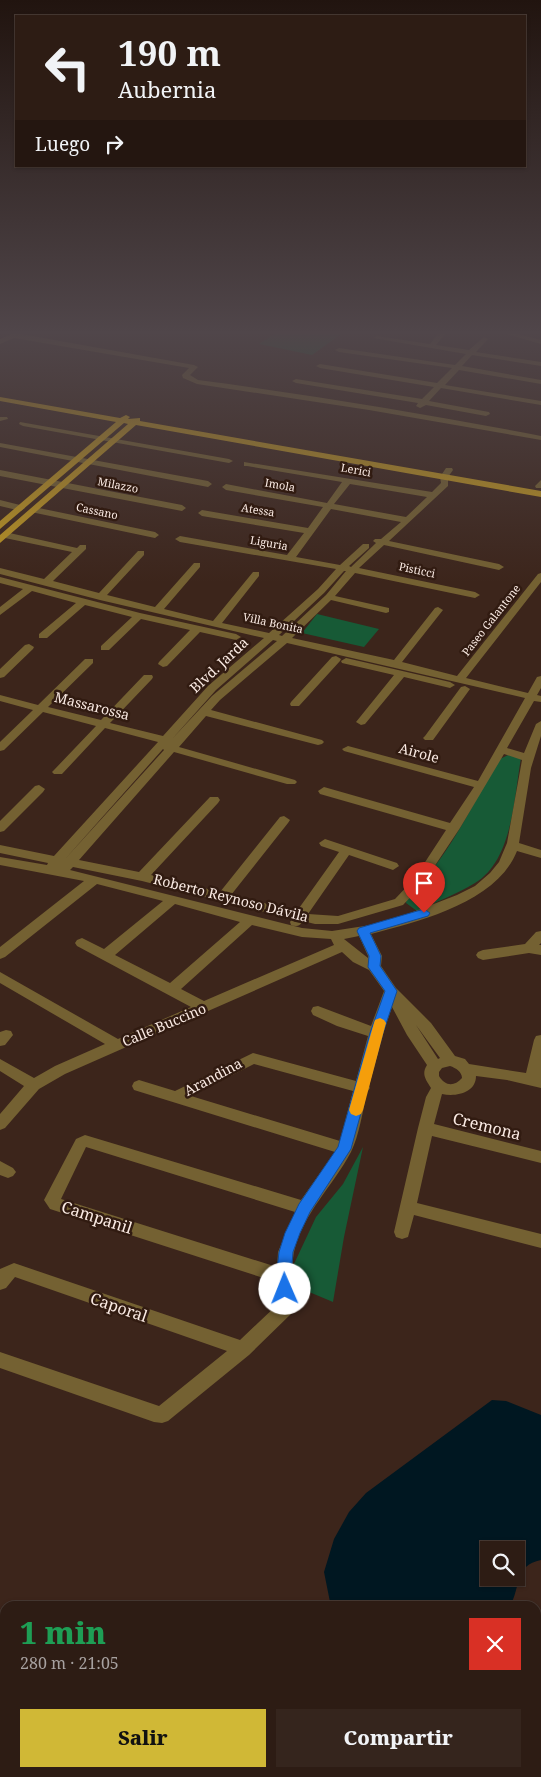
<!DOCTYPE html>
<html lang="es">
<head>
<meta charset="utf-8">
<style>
	:root { --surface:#2d1c14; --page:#35251d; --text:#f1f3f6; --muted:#a7a1a0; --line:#483a34; --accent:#d0b836 }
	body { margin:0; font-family:"Noto Serif",serif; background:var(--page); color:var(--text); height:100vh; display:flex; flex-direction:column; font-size:19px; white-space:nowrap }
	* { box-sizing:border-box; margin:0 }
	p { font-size:16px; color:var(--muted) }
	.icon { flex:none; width:28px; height:28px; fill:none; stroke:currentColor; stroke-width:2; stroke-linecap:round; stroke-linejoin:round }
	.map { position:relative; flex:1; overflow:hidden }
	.side { position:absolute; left:0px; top:1601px; width:541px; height:176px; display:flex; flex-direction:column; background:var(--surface); border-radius:15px 15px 0 0; box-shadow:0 1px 4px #0004,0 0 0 1px var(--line) }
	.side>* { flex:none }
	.banner { position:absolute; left:15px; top:15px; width:511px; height:152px; border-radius:0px; box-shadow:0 1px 4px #0004,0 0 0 1px var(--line); background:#2d1c14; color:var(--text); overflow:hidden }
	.fabs { position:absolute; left:480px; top:1541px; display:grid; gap:10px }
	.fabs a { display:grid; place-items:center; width:45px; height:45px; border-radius:0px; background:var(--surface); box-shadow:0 1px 4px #0004,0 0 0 1px var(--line); font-size:25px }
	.pin { position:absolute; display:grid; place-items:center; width:42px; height:42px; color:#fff; margin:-51px -21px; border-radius:50% 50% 50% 0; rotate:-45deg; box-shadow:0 0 5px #0007 }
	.pin .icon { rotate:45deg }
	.me { position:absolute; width:55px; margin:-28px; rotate:359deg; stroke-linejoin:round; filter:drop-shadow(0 0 4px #0008) }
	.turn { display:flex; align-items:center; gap:18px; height:105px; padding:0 20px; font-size:22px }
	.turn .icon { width:65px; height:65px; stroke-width:2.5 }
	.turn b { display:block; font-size:35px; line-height:42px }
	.then { display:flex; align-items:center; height:48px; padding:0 20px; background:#0003; gap:10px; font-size:19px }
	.round { display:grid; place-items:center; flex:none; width:52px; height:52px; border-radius:0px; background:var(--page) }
	.head { display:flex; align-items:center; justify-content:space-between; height:85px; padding:0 20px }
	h1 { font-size:30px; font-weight:800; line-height:38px; color:#1e9e55 }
	.button { display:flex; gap:10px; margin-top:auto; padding:10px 20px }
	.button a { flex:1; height:58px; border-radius:0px; background:var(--accent); color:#111; font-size:20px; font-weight:800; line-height:58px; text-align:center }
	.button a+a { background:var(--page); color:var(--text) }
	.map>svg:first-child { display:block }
	.green { fill:#175a36 }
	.water { fill:#001721; fill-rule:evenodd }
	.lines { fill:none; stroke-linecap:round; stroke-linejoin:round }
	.minor { fill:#746132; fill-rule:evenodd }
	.major { fill:#bd9521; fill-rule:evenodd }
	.route { fill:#1a73e8; stroke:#114b97 }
	.slow { fill:#f59e0b }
	.labels { text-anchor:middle; stroke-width:5; stroke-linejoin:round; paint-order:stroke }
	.far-street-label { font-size:11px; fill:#faeae3; stroke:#311b11 }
	.street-label { font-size:14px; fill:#faeae3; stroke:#311b11 }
	.near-street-label { font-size:16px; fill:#faeae3; stroke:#311b11 }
</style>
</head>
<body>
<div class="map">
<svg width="541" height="1777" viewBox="0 0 541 1777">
	<rect width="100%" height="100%" fill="#3c251b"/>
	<path class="green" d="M274,334H341L312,355L259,344Z
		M317,614L379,629L364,647L302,633Z
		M508,755L521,758C514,797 513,860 475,883C457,894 436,902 417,911L406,903L407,896C445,865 473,803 498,760Z
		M363,1147L344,1237L333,1302L302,1289L293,1266L316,1217L343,1184Z"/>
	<path class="water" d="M492,1400L506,1401L541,1415V1560C514,1565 521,1587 510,1606H334L330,1602L324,1572L334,1539L349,1512L366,1493ZM489,1550H516V1578H489Z
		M541,1642V1738L536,1735V1652Z
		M298,1772H468L470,1776L297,1777Z"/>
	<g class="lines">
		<path class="minor" d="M12,334H21L194,365L198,367L190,375L198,380C313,395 427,414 541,436V440L369,410L197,384L183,378L182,375L189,368L14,338L0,344V339Z
			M438,334H445L436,345L469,350L484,337L488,339L476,352L541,362V366L472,355L462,366L541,380V384L459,370L445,385L541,401V405L441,388L429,401L489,412L490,414L486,416L426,405L420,408L416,406L418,403L296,383L292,381L296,379L422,399L434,387L320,368L316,366L320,364L437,383L452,368L339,352L335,350L339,348L455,365L466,354L373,338L377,336L430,344Z
			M506,334H518L541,340V344Z
			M0,417H7L8,419L0,421Z
			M20,422L229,459L233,461L229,463L23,426L19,424Z
			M0,443L208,481L212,484L208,487L0,447Z
			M244,462L432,492L441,483L440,477L446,468H452L453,470L448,477V486L389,541L499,564L504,567L499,570L384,545L359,568L475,592L480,595L475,598L355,573L335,596L389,608V612L386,613L331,600L292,638L394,660L435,608L438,607L443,610L402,662L457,676L538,574L541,573V582L466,678L528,693L537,677L541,676V688L537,695L541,696V702L534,701L507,748L524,753L536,724L541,721V736L531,768L519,843L541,850V858L517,851C497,902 420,921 371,934L382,956L381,966L396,988L431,1023L455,1056L465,1059L469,1064L526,1073L534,1040L536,1036L541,1035V1088L507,1080L476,1076C476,1093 456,1097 442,1094L434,1124L541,1151V1163L432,1136L417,1203L541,1234V1248L414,1215L408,1237L402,1239L396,1237L394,1232L418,1128L426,1097L431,1088C426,1080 421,1074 427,1065L407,1035L392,1007L383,1033L369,1086L370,1088L367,1092C363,1110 359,1136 351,1152C333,1186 303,1213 294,1252C290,1270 299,1298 292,1313L249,1355L168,1421L162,1423L154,1422L0,1368V1352L159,1406L227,1351L15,1277L6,1288L0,1290V1269L14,1263L240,1340L277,1305L276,1282L50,1209L44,1200L76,1139L85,1135L301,1200L335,1152L134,1090L132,1086L134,1082L139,1080L175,1091L253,1053L356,1081L368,1036L337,1026L313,1015L311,1011L313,1007L318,1006L371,1026L384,991L369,970L353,962L342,952L65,1074L39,1089L5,1128L0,1130V1114L24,1086L0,1071V1059L34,1078L55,1066L105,1044L0,983V972L118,1039L191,1007L77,946L75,943L77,940L82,938L104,949L163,901L97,884L5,957L0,959V947L84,881L0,865V857L47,865L48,863L0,853V845L54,856L158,742L105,728L62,774H54L52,772L54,770L96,726L43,712L4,750L0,751V742L33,710L0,701V695L38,705L85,659H93V663L48,707L101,720L144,675H152L153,677L152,679L110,723L163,736L208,686L264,638L100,600L0,574V568L44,579L72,552L5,538L1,535L5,532L77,548L80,545H86V549L53,581L99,593L138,551H144V555L107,595L155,607L194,563H200V567L164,609L213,621L253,572H259V576L222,623L269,633L318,589L336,569L180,542L175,539L180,536L287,555L304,533L202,516L198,513L202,510L308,528L323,507L226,490L222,487L226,484L327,503L342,482L247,466H244ZM350,484L427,497L406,517L334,504ZM331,509L401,522L381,539H375L373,541L376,543L351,567L349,566L369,548V544H363L340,565L296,557ZM344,571H346L326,595L282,636L279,635L324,593ZM273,640L277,641L212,696L172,739L216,690ZM287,643L525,698L478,781L348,746L342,749L344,751L474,787L450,823L324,787L318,791L320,794L446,830L414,879L395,899L338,916L308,914L349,855L393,870L399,866L397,863L325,839L319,843L321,846L339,852L297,911L231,895L288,823L290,820L284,816L280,817L220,892L151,875L218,803L220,800L218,797H210L139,872L79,860L174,752L287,784H295L297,782L295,780L179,747L206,716L318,745L322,744L324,742L322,740L211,710L220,700ZM163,749L164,750L66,858ZM504,754L522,760L507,843L499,862L490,873L475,886L457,895L405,915L371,925L332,931L302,928L70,870L73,867L142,881L292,919L290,922L291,925C297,927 300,926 303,921L315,924H338L403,905L422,885L460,828ZM175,904L240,922L170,983L115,955ZM252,925L302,937L331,939L334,945L204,1001L181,989ZM359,936L368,956V958L344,939ZM416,1025L440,1058L438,1059ZM254,1064L353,1091L340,1141L191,1096ZM450,1066C456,1068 462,1072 462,1078C454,1087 445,1086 439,1076V1072L442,1068ZM86,1147L295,1212L278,1252L277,1267L61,1199Z
			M0,470L182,505L186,508L182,511L0,476Z
			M541,480V488H536L535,486Z
			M0,500L24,506L25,508L21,511L0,506Z
			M34,507L155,532L159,535L155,538L31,512L30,510Z
			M0,577L140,613L236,634L241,637L236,640L200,632L167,666L163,667L158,664L159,662L190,630L141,619L109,650H101V646L132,617L85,605L47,638H39V634L76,603L32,591L0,615V607L23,589L0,583Z
			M29,644L34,647L33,649L4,677L0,678V669L25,645Z
			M336,656L341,659L340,661L299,706H291L290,704L291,702L332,657Z
			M346,658L450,682L455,685L450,688L404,677L365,724L361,725L356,722L394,675L342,663L341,661Z
			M465,686L470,689L433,740H425L423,738L425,736L461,687Z
			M39,785L45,789L43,792L4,831L0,832V821L35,786Z
			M541,931V943L539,945H541V955L529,953L483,960L478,958L476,955L478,952L483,950L525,944L536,932Z
			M6,1030L11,1031L13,1035L5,1045L0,1046V1032Z
			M0,1161L13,1168L16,1172L13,1176L8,1178L0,1175Z"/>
		<path class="major" d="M0,397L120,418L126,415L130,417L128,419L140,418V421L541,491V497L136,425L0,543V535L128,424L124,423L0,529V521L116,422L0,401Z"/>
	</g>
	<linearGradient id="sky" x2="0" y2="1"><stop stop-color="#21140f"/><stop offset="0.57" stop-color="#50464a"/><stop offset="1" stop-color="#50464a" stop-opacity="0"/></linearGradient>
	<rect width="541" height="583" fill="url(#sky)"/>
	<path class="route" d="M424,909L430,913L428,916L370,933L381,956L380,966L397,991L383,1033L351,1149L310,1212L300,1233L293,1252L291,1277L293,1289L291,1294L285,1296L280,1294L276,1277L279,1252L285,1233L299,1204L338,1147L370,1033L385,991L368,967L369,956L357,931L359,928Z"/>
	<path class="slow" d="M380,1018L384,1020L386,1023L363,1110L361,1114L356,1116L351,1114L349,1110L374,1023L375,1020Z"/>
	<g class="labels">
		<g class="far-street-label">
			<text transform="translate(356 470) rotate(10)" y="4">Lerici</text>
			<text transform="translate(118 485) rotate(11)" y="4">Milazzo</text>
			<text transform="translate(280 485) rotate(10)" y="4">Imola</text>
			<text transform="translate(258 510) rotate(9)" y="4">Atessa</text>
			<text transform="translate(97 511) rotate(12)" y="4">Cassano</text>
			<text transform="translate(269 543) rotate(10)" y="4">Liguria</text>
			<text transform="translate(417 570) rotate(12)" y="4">Pisticci</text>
			<text transform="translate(491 620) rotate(-52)" y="4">Paseo Galantone</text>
			<text transform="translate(273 623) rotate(12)" y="4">Villa Bonita</text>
		</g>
		<g class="street-label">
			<text transform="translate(219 665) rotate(-43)" y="5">Blvd. Jarda</text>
			<text transform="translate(92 706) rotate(14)" y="5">Massarossa</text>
			<text transform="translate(419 753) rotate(15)" y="5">Airole</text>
			<text transform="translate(231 898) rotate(14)" y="5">Roberto Reynoso Dávila</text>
			<text transform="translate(164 1025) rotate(-23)" y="5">Calle Buccino</text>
			<text transform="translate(213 1077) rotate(-28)" y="5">Arandina</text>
		</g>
		<g class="near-street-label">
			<text transform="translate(487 1126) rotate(14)" y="6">Cremona</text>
			<text transform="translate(97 1217) rotate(18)" y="6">Campanil</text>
			<text transform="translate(119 1307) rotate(19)" y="6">Caporal</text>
		</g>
	</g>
</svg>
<div class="fabs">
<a><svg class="icon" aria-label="search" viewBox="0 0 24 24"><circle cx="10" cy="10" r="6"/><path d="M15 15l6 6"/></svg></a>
</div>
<div class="pin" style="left:424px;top:913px;background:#d93025"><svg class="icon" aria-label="arrive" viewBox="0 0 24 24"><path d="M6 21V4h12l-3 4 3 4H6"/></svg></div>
<svg class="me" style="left:285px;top:1289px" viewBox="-20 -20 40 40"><circle r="19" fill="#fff"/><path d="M0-13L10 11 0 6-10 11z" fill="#1a73e8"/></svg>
<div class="banner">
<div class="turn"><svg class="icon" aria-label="left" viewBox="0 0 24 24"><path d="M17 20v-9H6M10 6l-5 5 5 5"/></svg><div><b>190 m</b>Aubernia</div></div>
<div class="then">Luego<svg class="icon" aria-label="right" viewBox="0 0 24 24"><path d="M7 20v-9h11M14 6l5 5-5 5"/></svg></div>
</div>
<section class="side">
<div class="head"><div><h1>1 min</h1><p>280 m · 21:05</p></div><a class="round" style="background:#d93025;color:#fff"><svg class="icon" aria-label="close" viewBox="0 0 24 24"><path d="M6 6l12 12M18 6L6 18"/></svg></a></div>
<div class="button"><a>Salir</a><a>Compartir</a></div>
</section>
</div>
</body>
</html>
